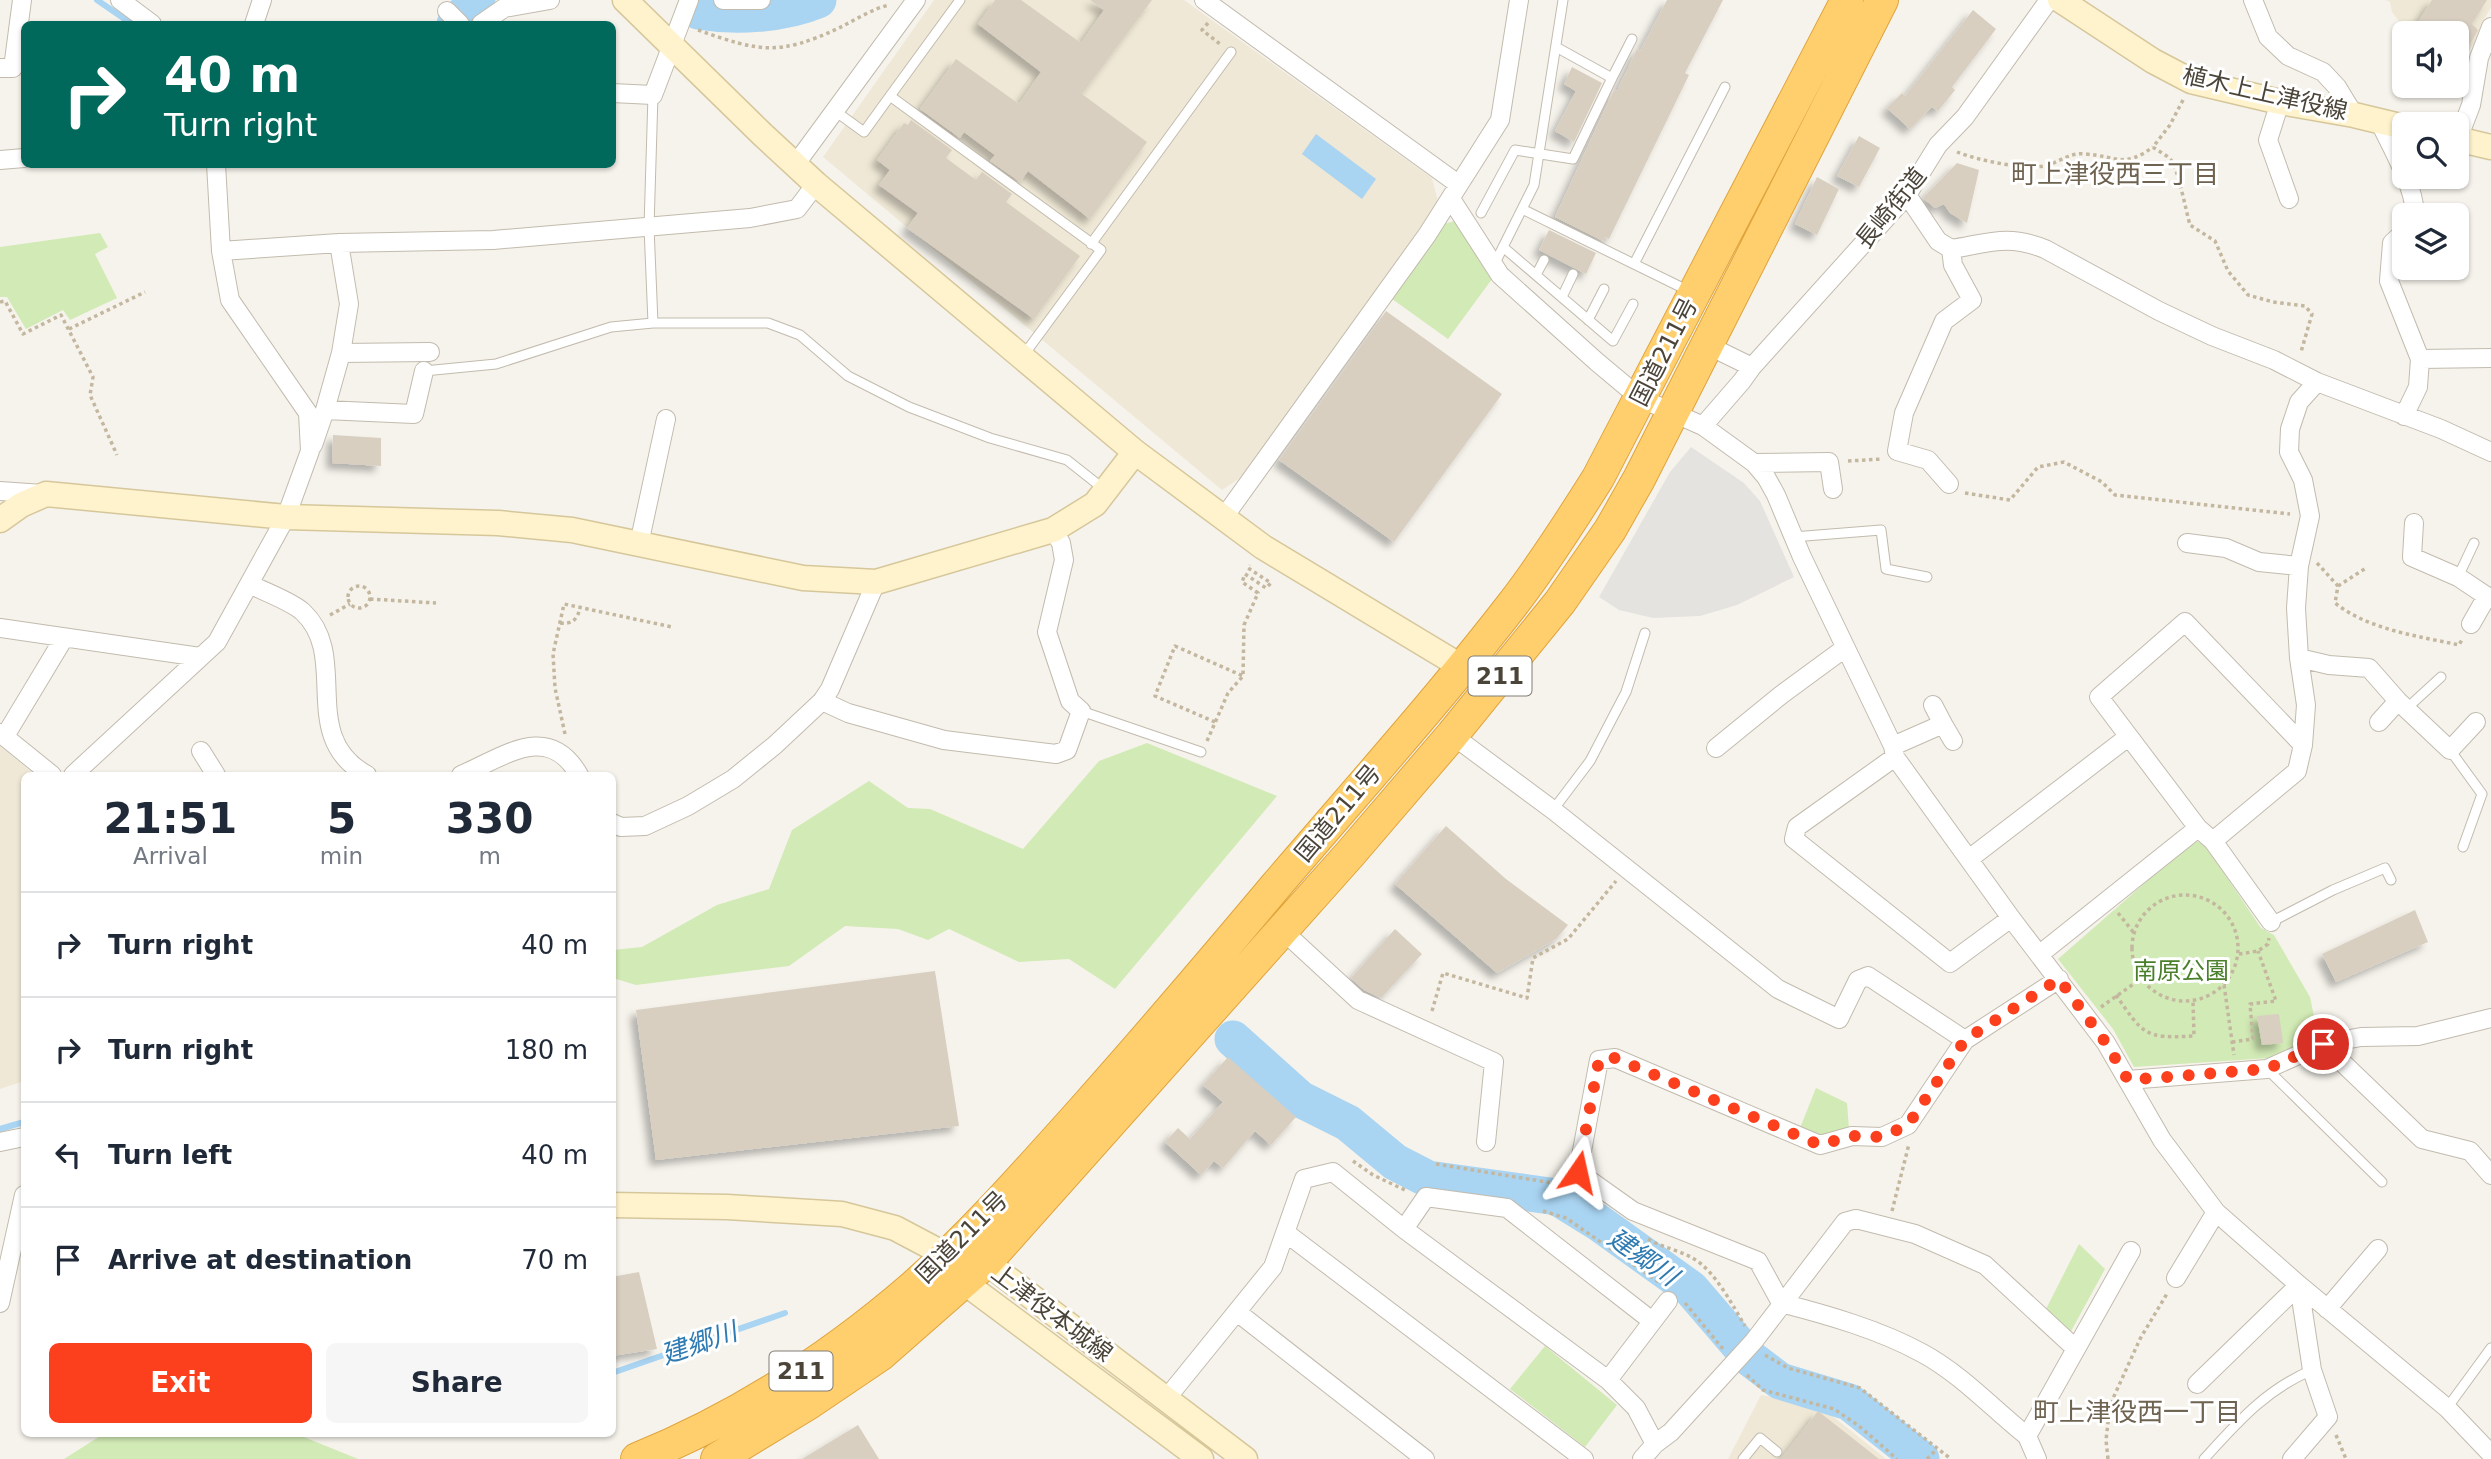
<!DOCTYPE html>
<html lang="en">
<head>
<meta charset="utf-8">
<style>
	:root { --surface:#fff; --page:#f6f6f7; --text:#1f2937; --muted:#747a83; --line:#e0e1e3; --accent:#fc3f1d }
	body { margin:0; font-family:"DejaVu Sans","Noto Sans JP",sans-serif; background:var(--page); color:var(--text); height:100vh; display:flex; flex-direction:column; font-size:26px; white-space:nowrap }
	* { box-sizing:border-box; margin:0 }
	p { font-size:23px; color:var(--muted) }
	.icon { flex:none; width:38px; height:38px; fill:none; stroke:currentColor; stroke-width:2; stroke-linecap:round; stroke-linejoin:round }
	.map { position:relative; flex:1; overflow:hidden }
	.details { position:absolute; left:21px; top:772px; width:595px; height:665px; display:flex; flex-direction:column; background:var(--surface); border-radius:10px; box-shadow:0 2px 5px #0004 }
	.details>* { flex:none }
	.hud { position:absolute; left:21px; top:21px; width:595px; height:147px; border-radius:10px; box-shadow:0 2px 5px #0004; background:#00695c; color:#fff; overflow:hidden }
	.tools { position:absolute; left:2392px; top:21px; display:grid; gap:14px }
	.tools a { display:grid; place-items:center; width:77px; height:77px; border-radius:10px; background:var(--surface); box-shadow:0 2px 5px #0004; font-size:35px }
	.pin { position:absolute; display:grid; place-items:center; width:60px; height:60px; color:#fff; margin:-30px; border:4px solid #fff; border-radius:50%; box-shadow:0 2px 7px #0007 }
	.me { position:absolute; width:77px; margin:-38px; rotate:11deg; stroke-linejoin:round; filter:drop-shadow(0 0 5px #0008) }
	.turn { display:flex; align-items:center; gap:24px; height:147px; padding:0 28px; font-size:32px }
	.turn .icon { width:91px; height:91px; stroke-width:2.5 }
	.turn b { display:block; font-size:49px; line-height:60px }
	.eta { display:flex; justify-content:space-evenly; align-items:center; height:119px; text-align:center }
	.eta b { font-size:42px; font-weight:700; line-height:49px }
	.action { display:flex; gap:14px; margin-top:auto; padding:14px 28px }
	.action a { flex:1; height:80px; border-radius:10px; background:var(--accent); color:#fff; font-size:28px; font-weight:700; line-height:80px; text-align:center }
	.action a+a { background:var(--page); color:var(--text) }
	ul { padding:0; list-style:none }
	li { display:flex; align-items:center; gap:21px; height:105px; padding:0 28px; border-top:2px solid var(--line) }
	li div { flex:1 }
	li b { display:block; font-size:26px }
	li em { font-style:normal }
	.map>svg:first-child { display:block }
	.education { fill:#efe8d6 }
	.green { fill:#d2eab5 }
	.parking { fill:#e5e3e0 }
	.water { fill:#a9d4f2 }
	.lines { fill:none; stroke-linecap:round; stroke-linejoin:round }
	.stream { stroke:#a9d4f2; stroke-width:6 }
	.river { stroke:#a9d4f2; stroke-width:37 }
	.building { fill:#d8cfc1; filter:url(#shadow) }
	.lane-casing { stroke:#c2bbae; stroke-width:11 }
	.street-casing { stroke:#c2bbae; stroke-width:20 }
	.secondary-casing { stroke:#d6c79b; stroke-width:27 }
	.highway-casing { stroke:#e0a43c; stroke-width:34 }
	.path { stroke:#c4b79f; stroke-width:3.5; stroke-dasharray:3.5 3.5; stroke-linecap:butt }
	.lane { stroke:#fff; stroke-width:9 }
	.street { stroke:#fff; stroke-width:18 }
	.secondary { stroke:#fff3cd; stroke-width:24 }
	.highway { stroke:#ffcf6e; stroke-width:32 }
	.route { stroke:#fc3f1d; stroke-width:12; stroke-dasharray:0 21.6 }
	.labels { text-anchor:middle; stroke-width:6; stroke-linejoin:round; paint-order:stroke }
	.shield { fill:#fff; stroke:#817c74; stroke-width:2 }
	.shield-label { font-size:23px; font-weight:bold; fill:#4b4439 }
	.street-label { font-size:24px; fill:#4b4439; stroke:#fff }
	.park-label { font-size:24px; fill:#4a7f2a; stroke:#fff }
	.neighbourhood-label { font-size:26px; fill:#6e6250; stroke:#fff }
	.water-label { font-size:26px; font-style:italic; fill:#2e7ab2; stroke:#fff }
</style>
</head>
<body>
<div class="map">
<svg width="2491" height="1459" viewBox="0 0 2491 1459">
	<defs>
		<filter id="shadow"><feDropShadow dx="-6" dy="6" stdDeviation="3.5" flood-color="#0004"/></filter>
	</defs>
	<rect width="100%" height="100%" fill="#f6f3ec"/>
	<path class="education" d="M934,0H1184L1432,178L1438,201L1419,231L1249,472L1222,490L823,157Z
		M2386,0H2491V8L2484,19L2483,30L2460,65L2457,63V33H2408L2392,12L2390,2Z
		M0,746L35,775H24V1081L0,1089Z
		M1761,1395L1817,1406L1830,1414L1886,1459H1728Z"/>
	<path class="green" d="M1455,221L1492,279L1448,339L1392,299L1444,224Z
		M100,233L108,247L95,254L117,298L70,320L63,310L26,329L7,297H0V247Z
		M1147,743L1277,796L1115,989L1069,959L1019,962L949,929L928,940L898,929L845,926L789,966L636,985L613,978V950L642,947L717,905L769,889L792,830L869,781L908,808L930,809L1023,849L1099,761Z
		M2194,840L2205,845L2261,928L2274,935L2310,997L2318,1036L2270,1058L2134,1067L2113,1029L2058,959Z
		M1816,1088L1847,1103L1849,1129L1822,1138L1800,1128Z
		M2079,1244L2105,1269L2070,1333L2045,1311Z
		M1545,1346L1617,1405L1585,1447L1510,1389Z
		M105,1433H294L358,1459H64Z"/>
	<path class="parking" d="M1691,447L1744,483L1760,501L1794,577L1737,605L1700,616L1653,618L1619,610L1599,597L1670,472Z"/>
	<path class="water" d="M1316,134L1376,179L1362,199L1302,154Z"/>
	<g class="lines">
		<path class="stream" d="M97,0L132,24
			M0,1129L24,1122
			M612,1373L785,1313"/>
		<path class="river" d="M698,11C735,17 782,15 818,0
			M455,24L477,0
			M1233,1039L1300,1099L1348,1123L1395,1162L1428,1179L1557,1197L1599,1223L1691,1289L1751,1359L1780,1381L1849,1402L1921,1459"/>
	</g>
	<path class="building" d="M995,0H1021L1081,43L1104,10L1090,0H1152L1082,94L1147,142L1090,219L1028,171L1020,182L990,161L995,155L964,132L960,138L920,109L956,59L1019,104L1041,72L978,24Z
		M1667,0H1723L1685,73L1689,75L1609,239L1605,237L1603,241L1555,217L1614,90L1617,91L1637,49L1640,51Z
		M2432,0H2487L2472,24L2478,30L2476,34L2457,65V33H2411Z
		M1973,10L1996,29L1952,87L1955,90L1938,111L1932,107L1910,129L1887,108L1902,93L1905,96Z
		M1572,67L1602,83L1574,142L1555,131L1576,91L1564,84Z
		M911,120L952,150L946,158L976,180L982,172L1012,194L1006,202L1080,256L1034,319L907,228L918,213L879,185L890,170L877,160L904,123L908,125Z
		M1859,136L1880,148L1859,187L1837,176Z
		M1957,163L1979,170L1967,223L1950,213L1944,204L1935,208L1923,198Z
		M1817,177L1839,189L1817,235L1795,224Z
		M1549,230L1596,253L1586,274L1539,250Z
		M1386,311L1502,394L1394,542L1279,460Z
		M333,435L381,438V466L332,463Z
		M1446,826L1506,879L1568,925L1556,939L1497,973L1395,884Z
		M2415,910L2428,942L2336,982L2322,954Z
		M1395,929L1422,954L1381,998L1364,990L1351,978Z
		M935,971L959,1126L656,1160L636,1010Z
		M2279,1014L2283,1043L2262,1045L2257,1016Z
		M1228,1057L1296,1117L1271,1145L1255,1131L1223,1168L1214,1161L1201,1175L1165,1142L1178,1128L1190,1139L1223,1102L1203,1085Z
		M639,1272L657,1349L612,1356V1277Z
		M1818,1411L1879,1459H1781Z
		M858,1425L879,1459H802Z"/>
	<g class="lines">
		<g class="lane-casing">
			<path id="lane" d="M960,0L890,96L1101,250L1023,356
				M1612,78L1632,39
				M835,111L864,132L890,96
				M1522,209L1691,292
				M1481,213L1515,150L1573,159L1612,78L1556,47
				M1091,244L1231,52
				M1503,247L1613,341L1633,304
				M1634,264L1725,87
				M1494,265L1534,185L1563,0
				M1536,275L1544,260
				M1562,297L1573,274
				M1588,320L1604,289
				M653,323H768L800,335L848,376L909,407L990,438L1067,460L1105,490
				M424,371L496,364L611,327L653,323L649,227L653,95
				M1793,537L1881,530L1886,569L1927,577
				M2458,577L2474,543
				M2406,709L2441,677
				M1081,711L1201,752
				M2450,750L2482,794L2463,847
				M1553,810L1590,761L1626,692L1645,633
				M2271,922L2333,890L2385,868L2391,880
				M2267,1069L2382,1182
				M2447,1408L2491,1348
				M1743,1459L1760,1438L1777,1452
				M2204,1459C2237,1423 2265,1390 2312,1370"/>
		</g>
		<g class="street-casing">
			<path id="street" d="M120,0L152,24
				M723,0H761
				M1204,0L1458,184
				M2253,0L2268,37L2288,56L2323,72L2337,87L2354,115
				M447,11L460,24
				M254,24L262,0
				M481,24L504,8L550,0
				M0,68H13L22,0
				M612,93L653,95L689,0
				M2280,102L2268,140L2289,199
				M2379,121C2389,142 2418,193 2414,215
				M2458,139L2471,105L2479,58L2491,27
				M0,160L24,158
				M795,165L916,0
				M1907,195L1938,241L1951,249C1989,243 2008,234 2045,249L2159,311L2212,336L2274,360L2317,382L2441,429L2491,452
				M1451,199L1500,275L1597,362L1640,398L1703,426L1754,463L1766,477L1776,495L1802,557L1893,746L1895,757L2011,918L2106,1043L2162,1140L2216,1212L2299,1285L2447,1408L2491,1454
				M2404,232L2392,243L2389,281L2420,359
				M221,251L339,243L493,240L750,218L797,209L816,184
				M1707,345L1752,367L1907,195L1938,145L1965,117L2049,0
				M341,353L430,352
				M325,410L414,414L424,371
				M2404,416L2418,387L2420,359L2491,358
				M1703,426L1742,381L1752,367
				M313,445L325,410L341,353L349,304L339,243
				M1754,463L1829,462L1833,489
				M1949,484L1928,460L1897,451L1904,413L1944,321L1972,300L1953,265L1951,249
				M0,491L43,494
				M1224,517L1427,235L1500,120L1519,0
				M2414,523L2412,557L2458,577L2491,599
				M2187,543L2226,548L2259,562L2299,566
				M639,544L666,419
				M250,584C264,592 291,601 303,612C351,657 297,737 367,775
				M2471,624L2487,596
				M0,628L200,657
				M2299,658L2329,665L2369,668L2398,701L2450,750L2476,722
				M822,701L848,713L944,740L1056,754L1067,750L1081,711L1070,701L1047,632L1064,560L1061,543L1053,530
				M2379,722L2398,701
				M1943,724L1953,741
				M0,733L52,775
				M1452,735L1553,810L1778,989L1839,1019L1858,980L1868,976L1965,1040
				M5,736L64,638
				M2303,745L2306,705L2299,658L2296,608L2299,566L2310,516L2303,480L2289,452L2290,429L2299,402L2317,382
				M1893,746L1943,724L1933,705
				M1716,748L1781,695L1845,648
				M201,751L216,775
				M1895,757L1797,827L1794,839L1950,963L2011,918
				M73,775L217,642L286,517L310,451L308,413L230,300L221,251L216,164
				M461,775C504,757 548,721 579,775
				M612,823L621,827L645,826L688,806L733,779L775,745L822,701L830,689L876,582
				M2213,841L2297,771L2303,745L2185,622L2099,697L2198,828L2213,841L2271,922
				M1969,859L2128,737
				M1281,929L1358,1000L1494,1062L1486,1142
				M2040,954L2198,828
				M2059,979L1965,1040L1908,1125L1882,1137L1852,1136L1820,1145L1615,1058L1599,1060L1578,1172L1633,1211L1758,1261L1781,1303C1828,1315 1880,1330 1922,1353C1961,1374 1993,1409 2027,1436L2131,1251
				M2323,1044L2422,1139L2470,1151L2491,1175
				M2128,1080L2267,1069L2323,1044L2361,1037L2418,1036L2491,1018
				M0,1142L24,1137
				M1404,1229L1426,1197L1507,1208L1652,1321
				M1286,1233L1584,1459
				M2176,1278L2216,1212
				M0,1303L24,1195
				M2327,1309L2378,1249
				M1237,1312L1425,1459
				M1608,1380L1668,1301
				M2197,1384L2299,1285
				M1166,1399L1273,1267L1304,1179L1333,1172L1404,1229L1608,1380L1636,1408L1655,1444
				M2027,1436L2037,1459
				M1642,1459L1655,1444L1671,1432L1754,1341L1845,1222L1856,1219L1915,1234L1985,1265L2075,1348
				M2292,1459L2328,1417L2312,1370L2299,1285"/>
		</g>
		<g class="secondary-casing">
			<path id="secondary" d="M625,0L763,135L816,184L1135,452L1263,547L1462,667L1490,688
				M2060,0L2153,61L2191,81L2280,102L2354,115L2404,127
				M2457,139L2491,147
				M0,520L21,505L46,494L286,517L498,523L572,530L803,578L876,582L1053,530L1095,504L1135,452
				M612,1205L727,1207L842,1214L895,1228L946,1255L986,1262L1245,1459
				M956,1269L965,1283L1201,1459"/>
		</g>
		<g class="highway-casing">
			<path id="highway" d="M637,1459C738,1418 832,1357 914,1286C975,1232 1029,1170 1083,1110C1148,1037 1211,963 1274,888C1354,794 1437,702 1512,605C1543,565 1571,521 1598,478L1847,0
				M717,1459L809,1403L880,1355L986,1262L1350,854L1452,735L1560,602L1610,530L1639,479L1882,0"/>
		</g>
		<path class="path" d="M1208,23L1202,30L1220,44
			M698,30C760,52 779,56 839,28C855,20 872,9 889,5
			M2183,100L2170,125L2153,147C2158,151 2167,155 2171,160C2178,169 2186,211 2190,225L2215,241L2228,271L2248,295L2273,302L2305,306L2312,314L2301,352
			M1957,152C1977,160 2023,170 2044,166C2059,163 2069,152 2085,154C2117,156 2123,169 2153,147
			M0,302L5,301L23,334L61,315L93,377L90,395L117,455
			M69,329L145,292
			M1848,461L1882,459
			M1965,493L2010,500L2038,467L2064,462L2102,482L2115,495L2290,514
			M2317,563L2338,586L2335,603C2369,630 2418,636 2459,645L2463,638
			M348 597a11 11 0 1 1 22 0a11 11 0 1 1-22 0Z
			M2338,586L2366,568
			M370,599L436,603
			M330,615L350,604
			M560,623C572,624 576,621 580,609
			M1215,722L1155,696L1175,646L1243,676
			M565,734L555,688L553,654L564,604L672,627
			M1207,741L1228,693L1243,676L1244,625L1258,593L1242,582L1245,574L1266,588L1271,583L1248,568L1250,565
			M2132 948a53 53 0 1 1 106 0a53 53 0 1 1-106 0Z
			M2118,913L2134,933
			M2239,954L2258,951L2268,944L2269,938
			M2224,985L2234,1055
			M2116,995C2143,1034 2144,1039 2194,1036L2193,1001
			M2101,1007L2142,978
			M1432,1011L1443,973L1527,998L1533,958L1568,939L1616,881
			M2232,1042L2253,1039L2250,1004L2276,1001L2258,951
			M1353,1161L1373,1175L1407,1191
			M1436,1164L1565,1185
			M1543,1211L1566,1218L1663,1285
			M1892,1211L1909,1144
			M1648,1239C1663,1248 1680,1250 1694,1259C1715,1271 1733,1306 1745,1326
			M1685,1303L1723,1349
			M1765,1355L1788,1368L1860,1388L1951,1459
			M1747,1375L1763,1390L1834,1409L1859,1426L1897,1459
			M2336,1435L2346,1459
			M1927,1459L1937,1449
			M2108,1459L2106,1440L2110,1405L2140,1339L2168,1292"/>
		<use href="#lane" class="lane"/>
		<use href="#street" class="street"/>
		<use href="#secondary" class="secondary"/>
		<use href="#highway" class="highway"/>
	</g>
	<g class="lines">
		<path class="route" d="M1578,1172L1599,1060L1615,1058L1820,1145L1852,1136L1882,1137L1908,1125L1965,1040L2059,979L2106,1043L2128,1080L2267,1069L2323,1044"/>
	</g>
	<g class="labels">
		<g class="shield">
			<rect x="1468.5" y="656.5" width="63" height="39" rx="5"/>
			<rect x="769.5" y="1351.5" width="63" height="39" rx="5"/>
		</g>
		<g class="shield-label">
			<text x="1500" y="684">211</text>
			<text x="801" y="1379">211</text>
		</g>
		<g class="street-label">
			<text transform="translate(2265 93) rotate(13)" y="8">植木上上津役線</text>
			<text transform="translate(1891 208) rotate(-51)" y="8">長崎街道</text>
			<text transform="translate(1664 352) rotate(-63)" y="8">国道211号</text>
			<text transform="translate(1338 813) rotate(-50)" y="8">国道211号</text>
			<text transform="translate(962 1237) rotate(-45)" y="8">国道211号</text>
			<text transform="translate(1052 1313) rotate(37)" y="8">上津役本城線</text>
		</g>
		<g class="park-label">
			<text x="2181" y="979">南原公園</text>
		</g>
		<g class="neighbourhood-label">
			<text x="2115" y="183">町上津役西三丁目</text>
			<text x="2137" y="1421">町上津役西一丁目</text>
		</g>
		<g class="water-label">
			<text transform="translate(1643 1257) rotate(35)" y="9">建郷川</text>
			<text transform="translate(699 1343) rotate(-19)" y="9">建郷川</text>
		</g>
	</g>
</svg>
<div class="tools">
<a><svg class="icon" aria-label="sound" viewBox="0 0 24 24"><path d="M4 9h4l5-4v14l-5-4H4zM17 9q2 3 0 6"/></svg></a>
<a><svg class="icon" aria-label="search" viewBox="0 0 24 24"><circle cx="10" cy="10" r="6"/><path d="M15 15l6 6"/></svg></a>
<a><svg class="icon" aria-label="layers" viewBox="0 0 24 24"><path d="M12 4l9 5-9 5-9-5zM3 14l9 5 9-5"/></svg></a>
</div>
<div class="pin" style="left:2323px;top:1044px;background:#d93025"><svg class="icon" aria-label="arrive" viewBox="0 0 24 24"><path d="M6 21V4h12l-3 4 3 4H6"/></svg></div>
<svg class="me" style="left:1578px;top:1172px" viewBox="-20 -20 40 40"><path d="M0-17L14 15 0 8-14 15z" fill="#fc3f1d" stroke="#fff" stroke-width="4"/></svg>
<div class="hud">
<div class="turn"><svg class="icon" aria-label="right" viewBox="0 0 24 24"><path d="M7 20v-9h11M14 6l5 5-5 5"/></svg><div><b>40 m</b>Turn right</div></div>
</div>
<section class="details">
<div class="eta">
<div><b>21:51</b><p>Arrival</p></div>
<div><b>5</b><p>min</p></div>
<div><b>330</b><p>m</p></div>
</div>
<ul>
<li><svg class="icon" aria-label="right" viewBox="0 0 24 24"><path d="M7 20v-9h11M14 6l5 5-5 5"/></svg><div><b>Turn right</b></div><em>40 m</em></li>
<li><svg class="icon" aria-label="right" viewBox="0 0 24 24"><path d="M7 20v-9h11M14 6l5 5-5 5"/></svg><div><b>Turn right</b></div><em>180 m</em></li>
<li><svg class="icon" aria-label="left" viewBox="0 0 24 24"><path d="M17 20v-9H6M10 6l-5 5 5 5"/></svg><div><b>Turn left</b></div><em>40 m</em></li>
<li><svg class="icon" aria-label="arrive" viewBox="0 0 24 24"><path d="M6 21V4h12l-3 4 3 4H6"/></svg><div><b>Arrive at destination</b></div><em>70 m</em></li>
</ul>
<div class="action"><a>Exit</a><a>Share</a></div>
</section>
</div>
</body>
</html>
